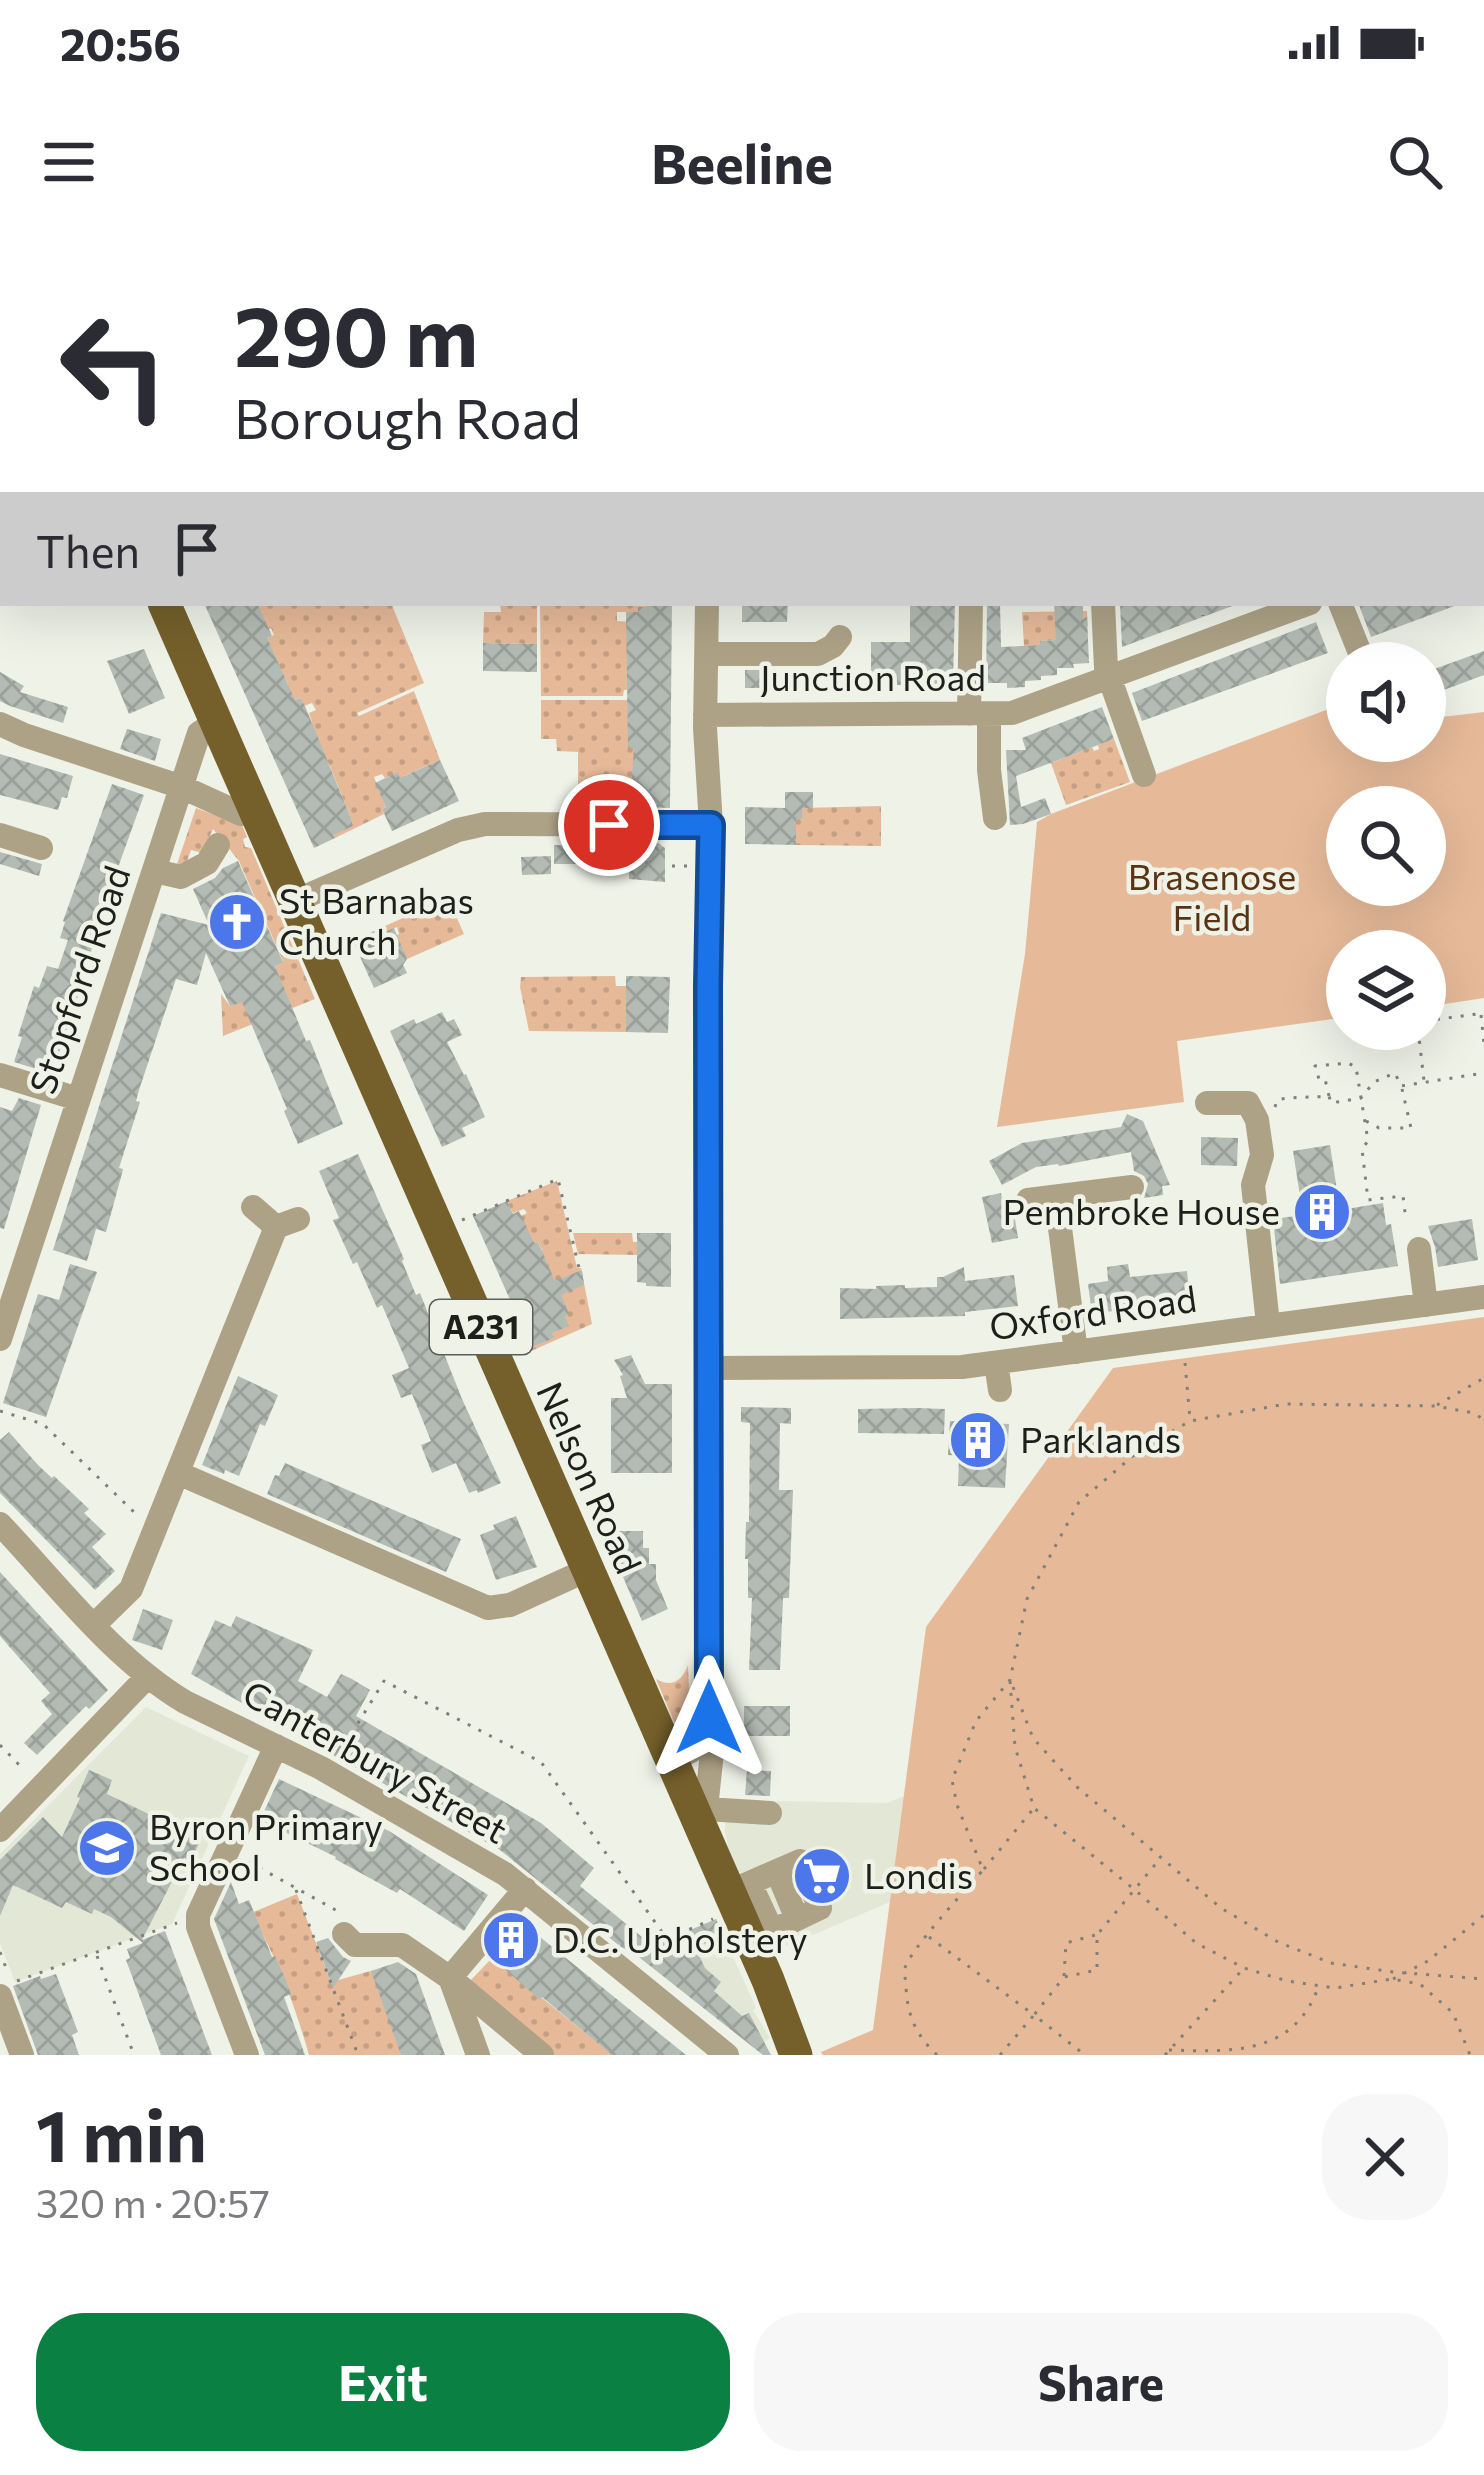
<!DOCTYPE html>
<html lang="en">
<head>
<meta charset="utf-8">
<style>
	:root { --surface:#fff; --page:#f7f7f7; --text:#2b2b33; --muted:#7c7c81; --accent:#0b8043 }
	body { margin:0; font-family:Commissioner,sans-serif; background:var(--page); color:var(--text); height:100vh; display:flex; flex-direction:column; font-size:45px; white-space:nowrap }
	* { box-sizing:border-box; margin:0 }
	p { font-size:39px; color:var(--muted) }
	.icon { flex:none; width:66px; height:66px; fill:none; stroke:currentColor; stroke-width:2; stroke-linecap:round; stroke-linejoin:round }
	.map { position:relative; height:1815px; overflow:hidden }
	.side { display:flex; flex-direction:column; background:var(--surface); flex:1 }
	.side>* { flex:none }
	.banner { position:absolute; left:0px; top:0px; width:1485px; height:366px; box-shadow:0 12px 48px #0002; background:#fff; color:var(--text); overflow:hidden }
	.buttons { position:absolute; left:1326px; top:402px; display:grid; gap:24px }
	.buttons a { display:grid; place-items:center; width:120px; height:120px; border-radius:50%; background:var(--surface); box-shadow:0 12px 48px #0002; font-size:60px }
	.pin { position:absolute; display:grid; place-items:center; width:102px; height:102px; color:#fff; margin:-51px; border:6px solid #fff; border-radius:50%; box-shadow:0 3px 12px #0007 }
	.me { position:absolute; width:132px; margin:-66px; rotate:0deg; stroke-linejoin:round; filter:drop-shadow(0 0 9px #0008) }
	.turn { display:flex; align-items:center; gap:42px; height:252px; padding:0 36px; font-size:54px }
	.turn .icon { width:156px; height:156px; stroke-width:2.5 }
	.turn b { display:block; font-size:84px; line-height:102px }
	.then { display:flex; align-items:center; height:114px; padding:0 36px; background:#0003; gap:24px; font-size:45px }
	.round { display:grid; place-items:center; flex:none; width:126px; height:126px; border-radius:48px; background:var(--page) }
	.headline { display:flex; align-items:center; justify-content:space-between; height:204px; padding:0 36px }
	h1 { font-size:72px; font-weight:700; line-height:90px }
	.action { display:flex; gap:24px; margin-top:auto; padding:24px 36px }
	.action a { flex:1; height:138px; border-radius:48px; background:var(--accent); color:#fff; font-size:48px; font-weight:700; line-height:138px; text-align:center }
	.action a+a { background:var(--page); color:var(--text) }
	.status { display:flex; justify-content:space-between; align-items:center; height:84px; padding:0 60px; background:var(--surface); direction:ltr }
	.status svg { height:33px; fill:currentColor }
	header { display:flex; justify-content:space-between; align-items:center; height:156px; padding:0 36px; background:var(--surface); font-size:54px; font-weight:700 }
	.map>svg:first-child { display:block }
	.built { fill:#e3e8d6 }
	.grass { fill:url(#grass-dots) }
	.park { fill:#e6ba99; fill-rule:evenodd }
	.building { fill:url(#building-cross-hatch) }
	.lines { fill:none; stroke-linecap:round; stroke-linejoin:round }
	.path { stroke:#7e8079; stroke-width:3; stroke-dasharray:3 9; stroke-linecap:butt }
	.minor { stroke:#ada286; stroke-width:24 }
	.major { stroke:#75602b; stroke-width:33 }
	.route-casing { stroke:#114b97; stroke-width:30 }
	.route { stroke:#1a73e8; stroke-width:21 }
	.labels { text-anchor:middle; stroke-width:9; stroke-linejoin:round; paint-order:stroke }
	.shield { fill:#eff2e7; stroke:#5d5e58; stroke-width:3 }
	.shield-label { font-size:33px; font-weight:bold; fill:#1e1f1b }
	.street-label { font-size:36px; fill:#1e1f1b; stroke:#eff2e7 }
	.park-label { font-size:36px; fill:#5a3412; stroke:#eff2e7 }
	.poi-label { font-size:36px; fill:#1e1f1b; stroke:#eff2e7; text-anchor:start }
</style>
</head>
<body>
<div class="status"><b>20:56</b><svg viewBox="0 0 49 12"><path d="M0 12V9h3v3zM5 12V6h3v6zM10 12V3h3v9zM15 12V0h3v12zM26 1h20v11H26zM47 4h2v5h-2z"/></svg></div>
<header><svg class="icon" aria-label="menu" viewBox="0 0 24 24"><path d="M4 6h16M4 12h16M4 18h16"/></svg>Beeline<svg class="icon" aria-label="search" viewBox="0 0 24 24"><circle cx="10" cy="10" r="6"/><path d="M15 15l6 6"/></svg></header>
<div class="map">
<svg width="1484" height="1815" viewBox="0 0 1484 1815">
	<defs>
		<pattern id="grass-dots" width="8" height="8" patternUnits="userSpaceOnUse" patternTransform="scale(3)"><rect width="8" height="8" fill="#e6ba99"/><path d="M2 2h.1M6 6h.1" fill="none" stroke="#c59f83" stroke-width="1.8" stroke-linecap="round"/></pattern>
		<pattern id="building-cross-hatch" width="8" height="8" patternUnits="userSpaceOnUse" patternTransform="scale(3)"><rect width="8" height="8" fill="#b3bcb4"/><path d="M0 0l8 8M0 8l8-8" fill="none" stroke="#9aa19a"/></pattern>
	</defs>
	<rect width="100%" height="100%" fill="#eff2e7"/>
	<path class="built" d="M232,0H689V3H233Z
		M146,1467L249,1516L172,1684L15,1742L0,1703V1614Z
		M904,1556L890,1662L773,1712L729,1611L725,1591L726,1560L887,1563Z
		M716,1679L756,1768L753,1770L770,1798L756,1807L635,1714Z"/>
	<path class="grass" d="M257,363H391L424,443L357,473L359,476L414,451L440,520L404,536L411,553L408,555L398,533L385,538L382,534L374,537L386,567L382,569L384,574L335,598L333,595L350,576L330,526L326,519L289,492L312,482L309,473L316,470L312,463L304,466L300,458L294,460L270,451L288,444L284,436L275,440L277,420L270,406L254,413L250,406L274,395L271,388L247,398Z
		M500,363H537V404L483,403L484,372H501Z
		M540,363H646V367H638V372H617V381L633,382L627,416L646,449L624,450L623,456H541Z
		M1087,371L1088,386L1056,394V400L1040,401V405L1024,406L1022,372Z
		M541,460H629L628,507L647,508L631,550L578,549V512L557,511L556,499H541Z
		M1114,499L1130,542L1066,565L1051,523L1092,507L1094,511L1099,509L1098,505Z
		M881,566V606L796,605L771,579H802V568Z
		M196,568L242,585L247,597L243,599L245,607L251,608L315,759L223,796L221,754L230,766L282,744L275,726L283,721L239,621L213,589L202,613L191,610L184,629L176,627Z
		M448,658L464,694L407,719L395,696L399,694L397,687L378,695L376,690Z
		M615,736L616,746H642L626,755V792L529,791L520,747L521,737Z
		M557,941L577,1028H581L592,1084L529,1112L528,1109L553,1098L552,1093L565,1076L550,1031L520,1020L542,1010L538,1002L528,1006L521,976L527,973L524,969L513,973L507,961Z
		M573,993H632L633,1002H637V1015L578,1014Z
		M688,1425L690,1477L687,1482H674L656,1439C672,1448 682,1441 688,1425Z
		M297,1654L331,1742L385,1727L401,1815H309C294,1763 278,1720 251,1673Z
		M492,1718L613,1815H551L469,1742Z"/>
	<path class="park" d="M1347,462V501H1425V479L1484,472V758L1425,767V711H1347V777L1177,801L1184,862L997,887L1025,714L1037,582L1051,574ZM1347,567H1425V645H1347Z
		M1484,1077V1815H823L821,1812L873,1790L926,1387L1113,1128Z"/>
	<path class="building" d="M204,363H257L272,396L267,398L295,460L300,458L305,466L350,576L353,586L333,595L335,598L314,608Z
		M646,363H672L670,568L578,565V549L631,550L634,508H628L626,372H638V367H646Z
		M742,363H788L787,382H742Z
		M910,363H955L953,445H881V436L871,437V402H910Z
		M987,363H1000L1001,407L1040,405V401L1056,400L1054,363H1083V379L1087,377L1089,423L1073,424L1074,428H1057V435L1041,436V440L1025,441V447L1007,448V443H986Z
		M1122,363H1234L1235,365L1122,407L1120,364Z
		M1365,363H1457V365L1371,397L1359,365Z
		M1316,382L1328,413L1142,481L1132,453Z
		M483,403L537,404V432L483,431Z
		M144,409L165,458L129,474L107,421Z
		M1484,411V435L1433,454L1426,432Z
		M745,430H777V448H745Z
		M0,432L24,446L20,452L68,467L63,483L10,466L0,461Z
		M1102,467L1114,499L1016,536L1021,567L1045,558L1051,574L1023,584L1010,585L1006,510H1026L1022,498Z
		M127,489L161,499L155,521L120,509Z
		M0,514L73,536L67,558L62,557L58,570L0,555Z
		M440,520L459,561L392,591L382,569L386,567L375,543L398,532L400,538Z
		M112,544L144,555L92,700L94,701L82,744L59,813L56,812L49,833L14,822L22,797L18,796L34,746L39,748L47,726L58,729L68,700L60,698L65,682L63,681Z
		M785,552H813V568H802V579H796V605L745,604V567L785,568Z
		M616,602L658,603L665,608V642L629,639V627L616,626V624H554V605H616Z
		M0,612L42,624L39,636L0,624Z
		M551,616V634L522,635L521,617Z
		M238,621L283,722L275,726L306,801L310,800L343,884L298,904L284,871L287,869L242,762L230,766L206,713L197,745L176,739L139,850L136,861L140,862L119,928L123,929L121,937L106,992L96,989L87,1021L53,1010L161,673L209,685L193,649L215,638L223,628Z
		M394,688L407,719L403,725L407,733L374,748L353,701L376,690L378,695Z
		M626,736L670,737L668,793L626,792Z
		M442,772L447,782L454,779L462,795L447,802L464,835L466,834L485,877L462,888L466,896L442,907L390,791L414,779L416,784Z
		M19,858L41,865L4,989L0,988V867L12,871Z
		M1127,874L1143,881L1170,945L1162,946L1163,955L1144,958L1148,944L1144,936L1134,931L1131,912L1059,926L1058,924L1036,927L1002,945L989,921L1022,903L1121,887Z
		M1201,897L1238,898L1237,926L1201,925Z
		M1330,905L1340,970L1383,963L1386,985L1391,984L1398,1026L1280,1044L1273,979L1303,975L1293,911Z
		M358,914L404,1019L402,1021L416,1055L420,1053L462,1159L501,1243L478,1253L477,1250L469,1253L456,1223L432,1233L421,1205L431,1201L412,1154L401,1158L392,1135L409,1128L382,1065L377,1068L357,1022L353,1024L333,980L339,978L319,931Z
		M1001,953L1005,975L1014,973L1018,998L992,1003L982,957Z
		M507,961L513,974L519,971L534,1003L538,1002L555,1041L582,1030L584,1045L561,1055L569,1074L565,1076L569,1086L552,1093L554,1098L528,1109L515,1079L518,1078L473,976Z
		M1472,979L1478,1020L1438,1027L1435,1007L1428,986Z
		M637,993H671V1047L646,1046V1043L637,1042Z
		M70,1024L97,1032L46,1177L3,1163L38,1054L59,1060Z
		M1128,1024L1130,1037L1187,1031L1190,1060L1092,1074L1088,1044L1108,1041L1107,1027Z
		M964,1027L965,1041L1014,1035L1018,1066L965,1072V1076L840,1079V1048L876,1049V1046L905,1045V1048L937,1047V1037H943Z
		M631,1115L645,1144H672V1233H611V1158H627L620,1136L623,1135L614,1120Z
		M238,1136L278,1155L265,1186L260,1184L239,1236L225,1230L224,1234L202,1225Z
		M741,1167L791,1168V1184L780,1183L779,1250H793L789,1358H783L780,1430H749L752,1358H748V1319H745L746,1282H749L750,1183L741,1182Z
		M916,1168L945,1169L944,1194L858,1193V1169Z
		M950,1181L1009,1184L1005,1248L958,1246L959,1216L948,1215Z
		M9,1192L38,1225L52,1238L54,1236L89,1269L84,1273L106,1294L92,1307L115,1331L95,1350L0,1253V1200Z
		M285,1223L461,1299L446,1332L267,1254L275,1235L279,1236Z
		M516,1276L537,1327L496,1340L480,1295L495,1289L493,1285Z
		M610,1291H643V1308H649V1324H656V1340L668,1369L642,1381L623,1337V1324H616V1308H610Z
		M0,1332L108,1450L89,1469L86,1466L37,1515L24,1503L52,1474L41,1461L50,1453L0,1396Z
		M143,1369L173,1380L162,1410L132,1400Z
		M236,1376L313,1410L298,1441L327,1457L341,1434L352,1439L370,1450L356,1476L541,1583L594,1628L580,1646L653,1706L716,1679L724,1697L695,1707L705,1728L721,1742L714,1751L742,1776L749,1773L771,1815H763L635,1714L621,1707L500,1610L191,1434L215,1380L231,1387Z
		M744,1466H790V1496H744Z
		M89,1530L112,1540L107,1554L201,1599L191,1620L184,1618L142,1700L165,1691L212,1815H161L126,1720L130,1718L127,1709L143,1703L111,1677L94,1669L92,1674L66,1662L62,1668L13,1645L0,1676V1620L43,1577L62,1597L80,1558L77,1557Z
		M747,1530L771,1531L770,1556L745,1555Z
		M279,1539L389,1591L488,1655L464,1691L400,1649L397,1653L335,1619L336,1617L260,1580Z
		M231,1642L239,1664L249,1660L272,1717L275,1716L285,1738L291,1754L284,1757L305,1815H265L214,1679Z
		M519,1681L540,1697L686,1815H612L542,1757L540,1760L490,1716Z
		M328,1698L343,1717L351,1721L333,1748L316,1702Z
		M398,1722L416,1734L445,1815H401L371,1731Z
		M56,1734L78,1792L72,1795L79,1815H38L13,1746L40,1736L41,1739Z"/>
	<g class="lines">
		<path class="path" d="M1190,0V3
			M1484,170V174
			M1203,363V376
			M672,626H688
			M1481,775L1484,804
			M1425,781L1484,773
			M1418,789L1424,841
			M1329,856L1325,839H1319L1315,826L1348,823L1356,827L1368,901L1362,909L1368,960L1403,956L1406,981
			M1275,867L1277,860C1294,856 1312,858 1329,856L1331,863L1361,858L1374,842L1395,833L1401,846L1484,833
			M1366,881L1379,888H1411L1402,849
			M462,980L558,939L579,1028
			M1185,1123L1190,1179
			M1437,1165L1484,1138
			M0,1171L43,1184L136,1274
			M1010,1441L1015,1507L1034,1568L1135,1650L1196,1703L1244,1728L1287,1741L1335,1748L1392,1739L1420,1744L1453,1773L1470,1815
			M1013,1447L1033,1498L1077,1547L1221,1668L1278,1702L1331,1723L1393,1732L1484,1739
			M0,1505L24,1530
			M339,1514L384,1441L541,1522L667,1699L713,1679
			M249,1622L341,1673
			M984,1629L1034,1568
			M296,1650L358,1815
			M929,1697L1034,1775L1064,1737L1097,1730V1695L1159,1620
			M0,1712L8,1733
			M97,1716L134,1815
			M1064,1736L1066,1703L1095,1695
			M1393,1739L1428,1721L1484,1675
			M17,1741L177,1683
			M1169,1810C1233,1812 1293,1815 1318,1748
			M937,1815C916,1795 908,1777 906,1748C906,1741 904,1735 905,1728C910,1710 967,1648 983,1630L957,1565L952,1540L976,1481L1010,1440L1027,1359L1079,1262L1140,1210L1190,1181L1286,1164L1435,1166L1474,1173L1484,1180
			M1000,1815L1034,1775L1085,1815
			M1165,1815L1244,1728"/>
		<path class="minor" d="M708,0V3
			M1095,0V3
			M1302,0V3
			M1419,0L1421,3
			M1482,39H1484
			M0,47L3,45
			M1482,104L1484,107
			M1482,299L1484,298
			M1103,363L1106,428L1144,535
			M1340,363L1364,423
			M707,414H818L833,406L840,397
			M969,474L971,363
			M989,474V530L995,578
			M705,475L1012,473L1310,363
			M0,484L24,495L182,547L241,574L257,571
			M0,595L41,608
			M155,631L181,637L207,623L218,605
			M295,661L458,590L485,584L711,585
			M0,835L78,859
			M1207,863H1248L1257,880L1262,915L1253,945L1268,1084
			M1056,957L1076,1112
			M1028,960L1132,947
			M253,967L276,987
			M1419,1009L1426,1065
			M0,1099L199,493L217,482
			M996,1123L1000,1150
			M709,1128L962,1127L1484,1057
			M178,1233L488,1368L510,1365L587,1330
			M0,1284C58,1345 112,1418 185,1462L321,1528L505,1634L727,1815
			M94,1385L131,1349L276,987L298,979
			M671,1521L691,1511L709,1478
			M706,1569L770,1573
			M696,1576L706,1568L713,1503L709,1478L708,746L711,585L705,488L707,363
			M0,1590L148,1436
			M777,1631L797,1679
			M750,1643L772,1691
			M729,1652L800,1621L820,1668L751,1701
			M344,1694L355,1705H402L450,1738L542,1815
			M0,1756L22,1815
			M247,1815L198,1687V1675L276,1506
			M478,1815L450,1738L525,1649"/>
		<path class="major" d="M4,0L6,3
			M164,363L768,1740L796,1815"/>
	</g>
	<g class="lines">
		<g class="route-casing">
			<path id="route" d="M609,585H711L708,746L709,1478"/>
		</g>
		<use href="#route" class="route"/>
	</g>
	<defs>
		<g id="church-disc" transform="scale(3)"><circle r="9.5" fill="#4c76e9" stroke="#eff2e7"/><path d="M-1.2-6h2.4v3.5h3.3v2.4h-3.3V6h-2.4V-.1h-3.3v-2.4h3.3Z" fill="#fff"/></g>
		<g id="building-disc" transform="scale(3)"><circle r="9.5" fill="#4c76e9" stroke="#eff2e7"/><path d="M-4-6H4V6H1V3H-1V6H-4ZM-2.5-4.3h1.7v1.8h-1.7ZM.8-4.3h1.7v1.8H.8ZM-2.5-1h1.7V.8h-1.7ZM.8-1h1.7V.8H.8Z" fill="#fff"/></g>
		<g id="school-disc" transform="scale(3)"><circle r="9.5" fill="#4c76e9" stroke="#eff2e7"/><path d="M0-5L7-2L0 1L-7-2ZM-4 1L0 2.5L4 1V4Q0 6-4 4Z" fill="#fff"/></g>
		<g id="supermarket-disc" transform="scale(3)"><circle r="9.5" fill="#4c76e9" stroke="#eff2e7"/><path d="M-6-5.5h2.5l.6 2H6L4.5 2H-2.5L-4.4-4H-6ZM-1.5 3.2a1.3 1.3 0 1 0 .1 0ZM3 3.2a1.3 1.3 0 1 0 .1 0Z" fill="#fff"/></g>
	</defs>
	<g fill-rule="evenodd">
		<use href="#church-disc" x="237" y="682"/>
		<use href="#building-disc" x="1322" y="972"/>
		<use href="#building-disc" x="978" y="1200"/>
		<use href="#school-disc" x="107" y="1608"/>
		<use href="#supermarket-disc" x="822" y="1636"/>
		<use href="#building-disc" x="511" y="1700"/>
	</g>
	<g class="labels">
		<rect class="shield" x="430" y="1060" width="102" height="54" rx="9"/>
		<g class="shield-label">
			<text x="481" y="1099">A231</text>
		</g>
		<g class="street-label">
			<text x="873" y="451">Junction Road</text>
			<text transform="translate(80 740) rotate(-71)" y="13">Stopford Road</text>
			<text transform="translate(1093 1073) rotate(-8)" y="13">Oxford Road</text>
			<text transform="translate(589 1238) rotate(66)" y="13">Nelson Road</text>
			<text transform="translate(375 1522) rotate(29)" y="13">Canterbury Street</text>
		</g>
		<g class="park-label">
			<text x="1212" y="650">Brasenose<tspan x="1212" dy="41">Field</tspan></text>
		</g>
		<g class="poi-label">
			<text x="279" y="674">St Barnabas<tspan x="279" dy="41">Church</tspan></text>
			<text x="1280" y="985" text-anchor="end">Pembroke House</text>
			<text x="1020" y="1213">Parklands</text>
			<text x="149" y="1600">Byron Primary<tspan x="149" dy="41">School</tspan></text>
			<text x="864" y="1649">Londis</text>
			<text x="553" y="1713">D.C. Upholstery</text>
		</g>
	</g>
</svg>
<div class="buttons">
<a><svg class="icon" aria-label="sound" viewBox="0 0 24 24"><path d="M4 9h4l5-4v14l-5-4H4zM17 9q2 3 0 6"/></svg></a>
<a><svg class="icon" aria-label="search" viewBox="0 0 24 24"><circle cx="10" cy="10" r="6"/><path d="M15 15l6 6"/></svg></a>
<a><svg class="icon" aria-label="layers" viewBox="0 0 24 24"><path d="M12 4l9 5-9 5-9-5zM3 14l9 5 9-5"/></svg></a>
</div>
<div class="pin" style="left:609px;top:585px;background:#d93025"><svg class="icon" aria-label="arrive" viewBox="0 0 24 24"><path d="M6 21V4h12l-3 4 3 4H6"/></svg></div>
<svg class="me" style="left:709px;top:1478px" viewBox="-20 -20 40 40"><path d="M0-17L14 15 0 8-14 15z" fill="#1a73e8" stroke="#fff" stroke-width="4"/></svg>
<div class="banner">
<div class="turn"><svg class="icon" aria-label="left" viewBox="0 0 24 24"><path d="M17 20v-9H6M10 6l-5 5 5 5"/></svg><div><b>290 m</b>Borough Road</div></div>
<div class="then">Then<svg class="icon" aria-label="arrive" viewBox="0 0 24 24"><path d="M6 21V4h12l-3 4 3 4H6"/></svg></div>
</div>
</div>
<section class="side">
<div class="headline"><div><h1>1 min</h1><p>320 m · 20:57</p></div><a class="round"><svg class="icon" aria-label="close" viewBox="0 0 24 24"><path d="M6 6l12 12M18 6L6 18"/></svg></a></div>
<div class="action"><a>Exit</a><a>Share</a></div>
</section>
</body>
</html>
